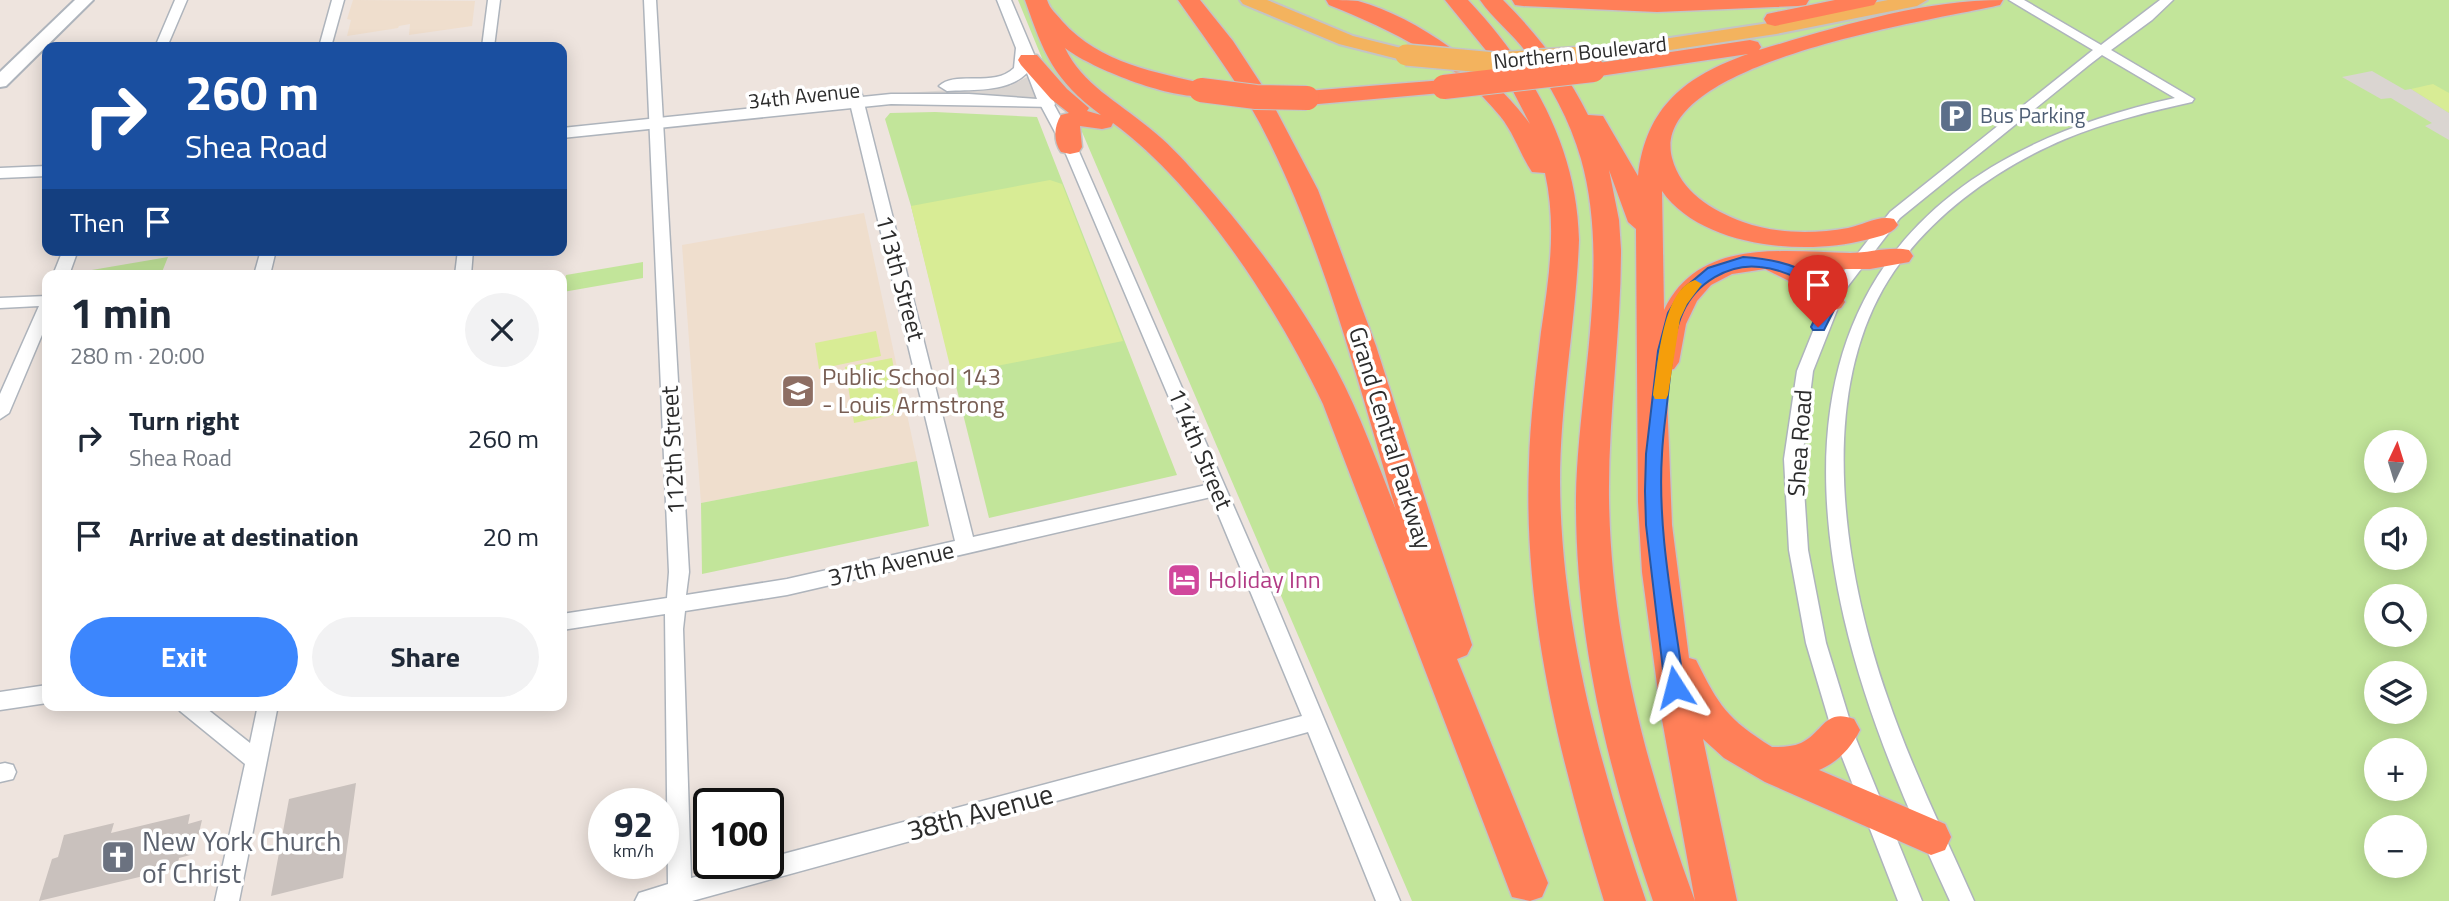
<!DOCTYPE html>
<html lang="en">
<head>
<meta charset="utf-8">
<style>
	:root { --surface:#fff; --page:#f2f2f3; --text:#1f2937; --muted:#747a83; --accent:#3c86fd }
	body { margin:0; font-family:"Titillium Web",sans-serif; background:var(--page); color:var(--text); height:100vh; display:flex; flex-direction:column; font-size:26px; white-space:nowrap }
	* { box-sizing:border-box; margin:0 }
	p { font-size:23px; color:var(--muted) }
	.icon { flex:none; width:38px; height:38px; fill:none; stroke:currentColor; stroke-width:2; stroke-linecap:round; stroke-linejoin:round }
	.map { position:relative; flex:1; overflow:hidden }
	.drawer { position:absolute; left:42px; top:270px; width:525px; height:441px; display:flex; flex-direction:column; background:var(--surface); border-radius:14px; box-shadow:0 4px 18px #0003 }
	.drawer>* { flex:none }
	.banner { position:absolute; left:42px; top:42px; width:525px; height:214px; border-radius:14px; box-shadow:0 4px 18px #0003; background:#1a4fa0; color:#fff; overflow:hidden }
	.needle { width:46px; rotate:4deg }
	.controls { position:absolute; left:2364px; top:430px; display:grid; gap:14px }
	.controls a { display:grid; place-items:center; width:63px; height:63px; border-radius:50%; background:var(--surface); box-shadow:0 4px 18px #0003; font-size:35px }
	.speed { position:absolute; left:588px; top:788px; display:flex; gap:14px; font-size:35px; font-weight:700; text-align:center }
	.speed>* { display:grid; place-content:center; width:91px; height:91px; border-radius:50%; background:var(--surface); box-shadow:0 4px 18px #0003; line-height:1 }
	.speed small { font-size:18px; font-weight:400 }
	.speed .limit { border:4px solid #111; border-radius:10px; background:#fff; color:#111 }
	.pin { position:absolute; display:grid; place-items:center; width:60px; height:60px; color:#fff; margin:-72px -30px; border-radius:50% 50% 50% 0; rotate:-45deg; box-shadow:0 0 7px #0007 }
	.pin .icon { rotate:45deg }
	.me { position:absolute; width:77px; margin:-38px; rotate:351deg; stroke-linejoin:round; filter:drop-shadow(0 0 5px #0008) }
	.turn { display:flex; align-items:center; gap:24px; height:147px; padding:0 28px; font-size:32px }
	.turn .icon { width:91px; height:91px; stroke-width:2.5 }
	.turn b { display:block; font-size:49px; line-height:60px }
	.then { display:flex; align-items:center; height:66px; padding:0 28px; background:#0003; gap:14px; font-size:26px }
	.round { display:grid; place-items:center; flex:none; width:74px; height:74px; border-radius:37px; background:var(--page) }
	.headline { display:flex; align-items:center; justify-content:space-between; height:119px; padding:0 28px }
	h1 { font-size:42px; font-weight:700; line-height:52px }
	.cta { display:flex; gap:14px; margin-top:auto; padding:14px 28px }
	.cta a { flex:1; height:80px; border-radius:42px; background:var(--accent); color:#fff; font-size:28px; font-weight:700; line-height:80px; text-align:center }
	.cta a+a { background:var(--page); color:var(--text) }
	ul { padding:0; list-style:none }
	li { display:flex; align-items:center; gap:21px; height:98px; padding:0 28px }
	li div { flex:1 }
	li b { display:block; font-size:26px }
	li em { font-style:normal }
	.map>svg:first-child { display:block }
	.education { fill:#efdecd }
	.green { fill:#c2e59a; fill-rule:evenodd }
	.pitch { fill:#d8ec95 }
	.plaza { fill:#dad5d1 }
	.building { fill:#c9c1bd }
	.lines { fill:none; stroke-linecap:round; stroke-linejoin:round }
	.minor-casing { stroke:#aeb4bc; stroke-width:3 }
	.tertiary-casing { stroke:#aeb4bc; stroke-width:3 }
	.secondary-casing { stroke:#aeb4bc; stroke-width:4 }
	.primary-casing { stroke:#c4c4c4; stroke-width:4 }
	.motorway-casing { stroke:#c4c4c4; stroke-width:3 }
	.minor { fill:#fff; fill-rule:evenodd }
	.tertiary { fill:#fff; fill-rule:evenodd }
	.secondary { fill:#fff; fill-rule:evenodd }
	.primary { fill:#f3b35e; fill-rule:evenodd }
	.motorway { fill:#ff7f58; fill-rule:evenodd }
	.primary-bridge-casing { stroke:#c4c4c4; stroke-width:24; stroke-linecap:butt }
	.motorway-bridge-casing { stroke:#c4c4c4; stroke-width:26; stroke-linecap:butt }
	.primary-bridge { stroke:#f3b35e; stroke-width:21 }
	.motorway-bridge { stroke:#ff7f58; stroke-width:24 }
	.route { fill:#3c86fd; stroke:#2757a4; stroke-width:2 }
	.slow { fill:#f59e0b }
	.labels { text-anchor:middle; stroke-width:7; stroke-linejoin:round; paint-order:stroke }
	.far-street-label { font-size:21px; fill:#2c2c2c; stroke:#fff }
	.far-service-label { font-size:21px; fill:#4e5e75; stroke:#fff; text-anchor:start }
	.street-label { font-size:24px; fill:#2c2c2c; stroke:#fff }
	.education-label { font-size:24px; fill:#785e54; stroke:#fff; text-anchor:start }
	.hotel-label { font-size:24px; fill:#b23c85; stroke:#fff; text-anchor:start }
	.near-street-label { font-size:28px; fill:#2c2c2c; stroke:#fff }
	.near-worship-label { font-size:28px; fill:#5b616d; stroke:#fff; text-anchor:start }
</style>
</head>
<body>
<div class="map">
<svg width="2449" height="901" viewBox="0 0 2449 901">
	<rect width="100%" height="100%" fill="#eee4de"/>
	<path class="education" d="M353,0L475,1L472,26L409,35L410,24L399,26L398,28L347,36L351,20L347,19Z
		M864,213L917,461L701,503L682,245Z"/>
	<path class="green" d="M1018,0H2449V901H1412L1067,97L1046,68ZM2376,443H2415V481H2376ZM2376,520H2415V558H2376ZM2376,597H2415V635H2376ZM2376,674H2415V712H2376ZM2376,751H2415V789H2376ZM2376,828H2415V866H2376Z
		M935,112L1037,117L1177,475L989,518L911,206L885,119L890,113Z
		M168,257L162,272L144,275H85L86,271Z
		M643,262V278L563,292L566,275Z
		M917,461L929,526L702,574L701,503Z"/>
	<path class="pitch" d="M2433,84L2449,93V113L2411,89Z
		M1050,180L1062,184L1123,341L966,372L950,366L911,206Z
		M876,331L881,356L819,369L815,343Z
		M892,358L902,413L854,423L845,367Z"/>
	<path class="plaza" d="M2372,71L2405,90L2411,89L2449,113V140L2425,126L2432,123L2391,98L2381,99L2342,77Z
		M1029,76L1037,98L890,94L1010,86Z"/>
	<path class="building" d="M356,783L343,878L271,896L289,799Z
		M190,814L188,824L202,820L194,854L179,858L177,868L39,901L52,859L58,857L64,835L114,823L111,833Z"/>
	<g class="lines">
		<g class="minor-casing">
			<path id="minor" d="M175,0H187L167,47H155Z
				M332,0H344L331,47H319Z
				M488,0H500L494,47H482Z
				M644,0H656L689,572L686,595L787,579L955,541L847,91L854,87L861,91L973,537L1206,485L1063,147L1040,104L1047,100L1052,101L1077,147L1271,592L1400,901H1376L1308,732L692,901H635L639,893L668,884L665,614L562,630V614L667,598L669,572ZM1211,497L1302,716L768,858V863H750L691,878L683,629L685,611L787,595Z
				M2009,0H2024L2101,45L2160,0H2173L2152,20L2111,50L2194,99L2192,102C2148,112 2106,122 2065,139C1994,169 1922,221 1883,289C1817,406 1845,575 1887,696C1911,767 1944,833 1974,901H1950C1908,810 1867,717 1844,618C1779,334 1891,160 2175,98L2102,55L2089,65L1900,218L1845,290L1813,371L1802,459L1808,550L1826,643L1854,734L1922,901H1898L1833,734L1806,643L1789,550L1784,459L1797,371L1830,289L1890,212L2093,50Z
				M63,250H78L69,275H53Z
				M261,250H276L270,275H254Z
				M458,250H473L471,275H455Z
				M47,296V323L9,413L0,419V394L39,306L0,308V298Z
				M47,685V703L0,710V692Z
				M177,705H202L250,743L258,705H278L239,901H215L245,764L180,711Z
				M5,763L13,765L16,772L13,779L0,782V764Z"/>
		</g>
		<g class="tertiary-casing">
			<path id="tertiary" d="M997,0H1011L1055,104L1053,107L891,104L562,138V128L891,94H969L1037,99L1027,73C1007,93 973,89 947,91L939,86C956,70 994,88 1014,68L1016,48Z
				M47,166V176L0,178V168Z"/>
		</g>
		<g class="secondary-casing">
			<path id="secondary" d="M75,0H93L6,86L0,87V72Z"/>
		</g>
		<g class="primary-casing">
			<path id="primary" d="M1240,0H1267L1353,36L1413,51L1416,55L1413,59L1406,61L1339,44L1243,4Z
				M1888,0H1927L1917,6L1776,34L1584,63L1577,61L1574,57L1577,53L1584,51L1776,22Z"/>
		</g>
		<g class="motorway-casing">
			<path id="motorway" d="M1025,0H1047C1051,11 1055,12 1062,21C1100,64 1156,72 1209,85L1213,90L1209,95C1178,103 1090,68 1065,48C1082,84 1118,102 1148,127C1166,141 1182,158 1197,175C1250,234 1298,298 1336,369C1360,414 1377,462 1396,510C1359,386 1327,259 1270,143C1245,91 1211,47 1178,0H1200L1233,41L1267,93L1318,190L1376,346L1472,645L1467,655L1457,659L1548,883L1542,897L1530,901L1512,897L1323,404C1277,308 1200,187 1113,123L1111,127L1102,129L1080,126L1082,147L1079,152L1070,154L1061,152C1053,141 1054,126 1061,115L1069,113L1051,99L1021,65L1018,60L1021,55H1037L1067,89L1089,108L1087,111L1101,115C1053,79 1044,54 1025,0Z
				M1326,0C1336,0 1349,0 1358,1C1420,18 1493,73 1530,124L1502,70L1445,0H1468C1531,67 1577,146 1579,240C1576,321 1560,401 1560,483C1561,625 1600,767 1646,901H1604C1560,760 1523,613 1529,464C1530,420 1536,375 1541,332C1549,278 1557,227 1545,173L1532,172C1520,154 1514,133 1500,116C1457,62 1392,30 1329,5Z
				M1480,0H1503C1537,34 1567,72 1588,115L1603,116L1638,176C1646,106 1686,76 1748,54L1593,77L1585,75L1581,70L1585,65L1750,40L1758,42L1761,47L1759,50C1838,27 1920,0 2003,0L2000,5C1936,20 1647,61 1672,158C1681,192 1711,210 1743,222C1776,234 1814,234 1848,228C1864,225 1878,215 1894,219L1898,225C1891,235 1877,237 1865,240C1804,256 1701,247 1662,191L1664,310C1699,237 1783,252 1850,253C1869,253 1891,246 1909,250L1913,256L1909,262L1870,269H1812L1831,282L1845,302L1841,308L1831,311L1821,308L1805,289L1765,269L1732,274L1711,285L1697,301L1686,324L1679,362L1674,369L1666,371L1672,525L1689,658L1696,660C1719,706 1727,719 1772,747C1781,747 1792,747 1801,743C1824,732 1824,708 1854,719L1860,730C1851,748 1838,762 1819,770L1945,824L1951,837L1945,850L1931,855L1765,782L1724,758L1703,739L1737,901H1695L1661,714L1642,572L1638,502L1636,229L1628,222L1609,170L1619,220L1621,250C1621,333 1608,416 1609,499C1611,638 1647,771 1695,901H1653C1608,771 1575,636 1576,497C1578,388 1611,265 1581,159C1570,121 1550,83 1526,52C1512,33 1493,19 1480,0Z
				M1512,0H1809L1806,5L1798,6L1657,12L1523,6L1515,5Z
				M1835,0H1877L1874,5L1775,26L1767,24L1764,19L1767,14Z
				M1444,80L1452,82L1456,87L1452,92L1307,105L1299,103L1295,98L1299,93L1307,91Z"/>
		</g>
		<use href="#minor" class="minor"/>
		<use href="#tertiary" class="tertiary"/>
		<use href="#secondary" class="secondary"/>
		<use href="#primary" class="primary"/>
		<use href="#motorway" class="motorway"/>
		<g class="primary-bridge-casing">
			<path id="primary-bridge" d="M1406,55L1495,63L1584,57"/>
		</g>
		<g class="motorway-bridge-casing">
			<path id="motorway-bridge" d="M1444,87L1593,70
				M1201,90L1256,97L1307,98"/>
		</g>
		<use href="#primary-bridge" class="primary-bridge"/>
		<use href="#motorway-bridge" class="motorway-bridge"/>
	</g>
	<path class="route" d="M1743,257C1780,259 1818,269 1838,302L1824,330H1813L1811,327L1823,302C1811,282 1783,269 1760,267C1729,263 1696,283 1683,312C1673,333 1672,362 1669,385C1667,408 1663,431 1662,454C1657,531 1674,610 1684,687L1681,692L1675,695L1668,692L1665,687L1646,525L1645,491L1646,454L1658,351L1668,313L1683,289L1708,268Z"/>
	<path class="slow" d="M1695,280L1702,284L1687,304L1680,319L1668,395L1666,399H1655L1653,395C1658,366 1662,290 1695,280Z"/>
	<defs>
		<g id="parking-square" transform="scale(1.75)"><rect x="-9" y="-9" width="18" height="18" rx="4" fill="#5c6f8a" stroke="#fff"/><path d="M-3.5-5.5H1a3.5 3.5 0 0 1 0 7H-1V5.5H-3.5ZM-1-3.4V-.6H.8a1.4 1.4 0 0 0 0-2.8Z" fill="#fff"/></g>
		<g id="school-square" transform="scale(1.75)"><rect x="-9" y="-9" width="18" height="18" rx="4" fill="#8d6e63" stroke="#fff"/><path d="M0-5L7-2L0 1L-7-2ZM-4 1L0 2.5L4 1V4Q0 6-4 4Z" fill="#fff"/></g>
		<g id="hotel-square" transform="scale(1.75)"><rect x="-9" y="-9" width="18" height="18" rx="4" fill="#d1479c" stroke="#fff"/><path d="M-6-4.5h1.5V1H6V5H4.5V3h-9V5H-6ZM-4 0a1.8 1.8 0 1 1 3.6 0ZM.5 0V-2.5h3Q6-2.5 6 0Z" fill="#fff"/></g>
		<g id="church-square" transform="scale(1.75)"><rect x="-9" y="-9" width="18" height="18" rx="4" fill="#6b7280" stroke="#fff"/><path d="M-1.2-6h2.4v3.5h3.3v2.4h-3.3V6h-2.4V-.1h-3.3v-2.4h3.3Z" fill="#fff"/></g>
	</defs>
	<g fill-rule="evenodd">
		<use href="#parking-square" x="1956" y="116"/>
		<use href="#school-square" x="798" y="391"/>
		<use href="#hotel-square" x="1184" y="580"/>
		<use href="#church-square" x="118" y="857"/>
	</g>
	<g class="labels">
		<g class="far-street-label">
			<text transform="translate(1580 53) rotate(-6)" y="7">Northern Boulevard</text>
			<text transform="translate(804 96) rotate(-6)" y="7">34th Avenue</text>
		</g>
		<g class="far-service-label">
			<text x="1980" y="123">Bus Parking</text>
		</g>
		<g class="street-label">
			<text transform="translate(900 278) rotate(75)" y="8">113th Street</text>
			<text transform="translate(1390 438) rotate(73)" y="8">Grand Central Parkway</text>
			<text transform="translate(1800 443) rotate(-86)" y="8">Shea Road</text>
			<text transform="translate(1200 449) rotate(67)" y="8">114th Street</text>
			<text transform="translate(673 450) rotate(-93)" y="8">112th Street</text>
			<text transform="translate(891 564) rotate(-13)" y="8">37th Avenue</text>
		</g>
		<g class="education-label">
			<text x="822" y="385">Public School 143<tspan x="822" dy="28">- Louis Armstrong</tspan></text>
		</g>
		<g class="hotel-label">
			<text x="1208" y="588">Holiday Inn</text>
		</g>
		<g class="near-street-label">
			<text transform="translate(980 812) rotate(-15)" y="10">38th Avenue</text>
		</g>
		<g class="near-worship-label">
			<text x="142" y="851">New York Church<tspan x="142" dy="32">of Christ</tspan></text>
		</g>
	</g>
</svg>
<div class="controls">
<a><svg class="needle" viewBox="-14 -14 28 28"><path d="M0-13l5 13h-10z" fill="#e53935"/><path d="M0 13l5-13h-10z" fill="#747a83"/></svg></a>
<a><svg class="icon" aria-label="sound" viewBox="0 0 24 24"><path d="M4 9h4l5-4v14l-5-4H4zM17 9q2 3 0 6"/></svg></a>
<a><svg class="icon" aria-label="search" viewBox="0 0 24 24"><circle cx="10" cy="10" r="6"/><path d="M15 15l6 6"/></svg></a>
<a><svg class="icon" aria-label="layers" viewBox="0 0 24 24"><path d="M12 4l9 5-9 5-9-5zM3 14l9 5 9-5"/></svg></a>
<a>+</a>
<a>−</a>
</div>
<div class="speed"><div>92<small>km/h</small></div><div class="limit">100</div></div>
<div class="pin" style="left:1818px;top:327px;background:#d93025"><svg class="icon" aria-label="arrive" viewBox="0 0 24 24"><path d="M6 21V4h12l-3 4 3 4H6"/></svg></div>
<svg class="me" style="left:1675px;top:687px" viewBox="-20 -20 40 40"><path d="M0-17L14 15 0 8-14 15z" fill="#3c86fd" stroke="#fff" stroke-width="4"/></svg>
<div class="banner">
<div class="turn"><svg class="icon" aria-label="right" viewBox="0 0 24 24"><path d="M7 20v-9h11M14 6l5 5-5 5"/></svg><div><b>260 m</b>Shea Road</div></div>
<div class="then">Then<svg class="icon" aria-label="arrive" viewBox="0 0 24 24"><path d="M6 21V4h12l-3 4 3 4H6"/></svg></div>
</div>
<section class="drawer">
<div class="headline"><div><h1>1 min</h1><p>280 m · 20:00</p></div><a class="round"><svg class="icon" aria-label="close" viewBox="0 0 24 24"><path d="M6 6l12 12M18 6L6 18"/></svg></a></div>
<ul>
<li><svg class="icon" aria-label="right" viewBox="0 0 24 24"><path d="M7 20v-9h11M14 6l5 5-5 5"/></svg><div><b>Turn right</b><p>Shea Road</p></div><em>260 m</em></li>
<li><svg class="icon" aria-label="arrive" viewBox="0 0 24 24"><path d="M6 21V4h12l-3 4 3 4H6"/></svg><div><b>Arrive at destination</b></div><em>20 m</em></li>
</ul>
<div class="cta"><a>Exit</a><a>Share</a></div>
</section>
</div>
</body>
</html>
